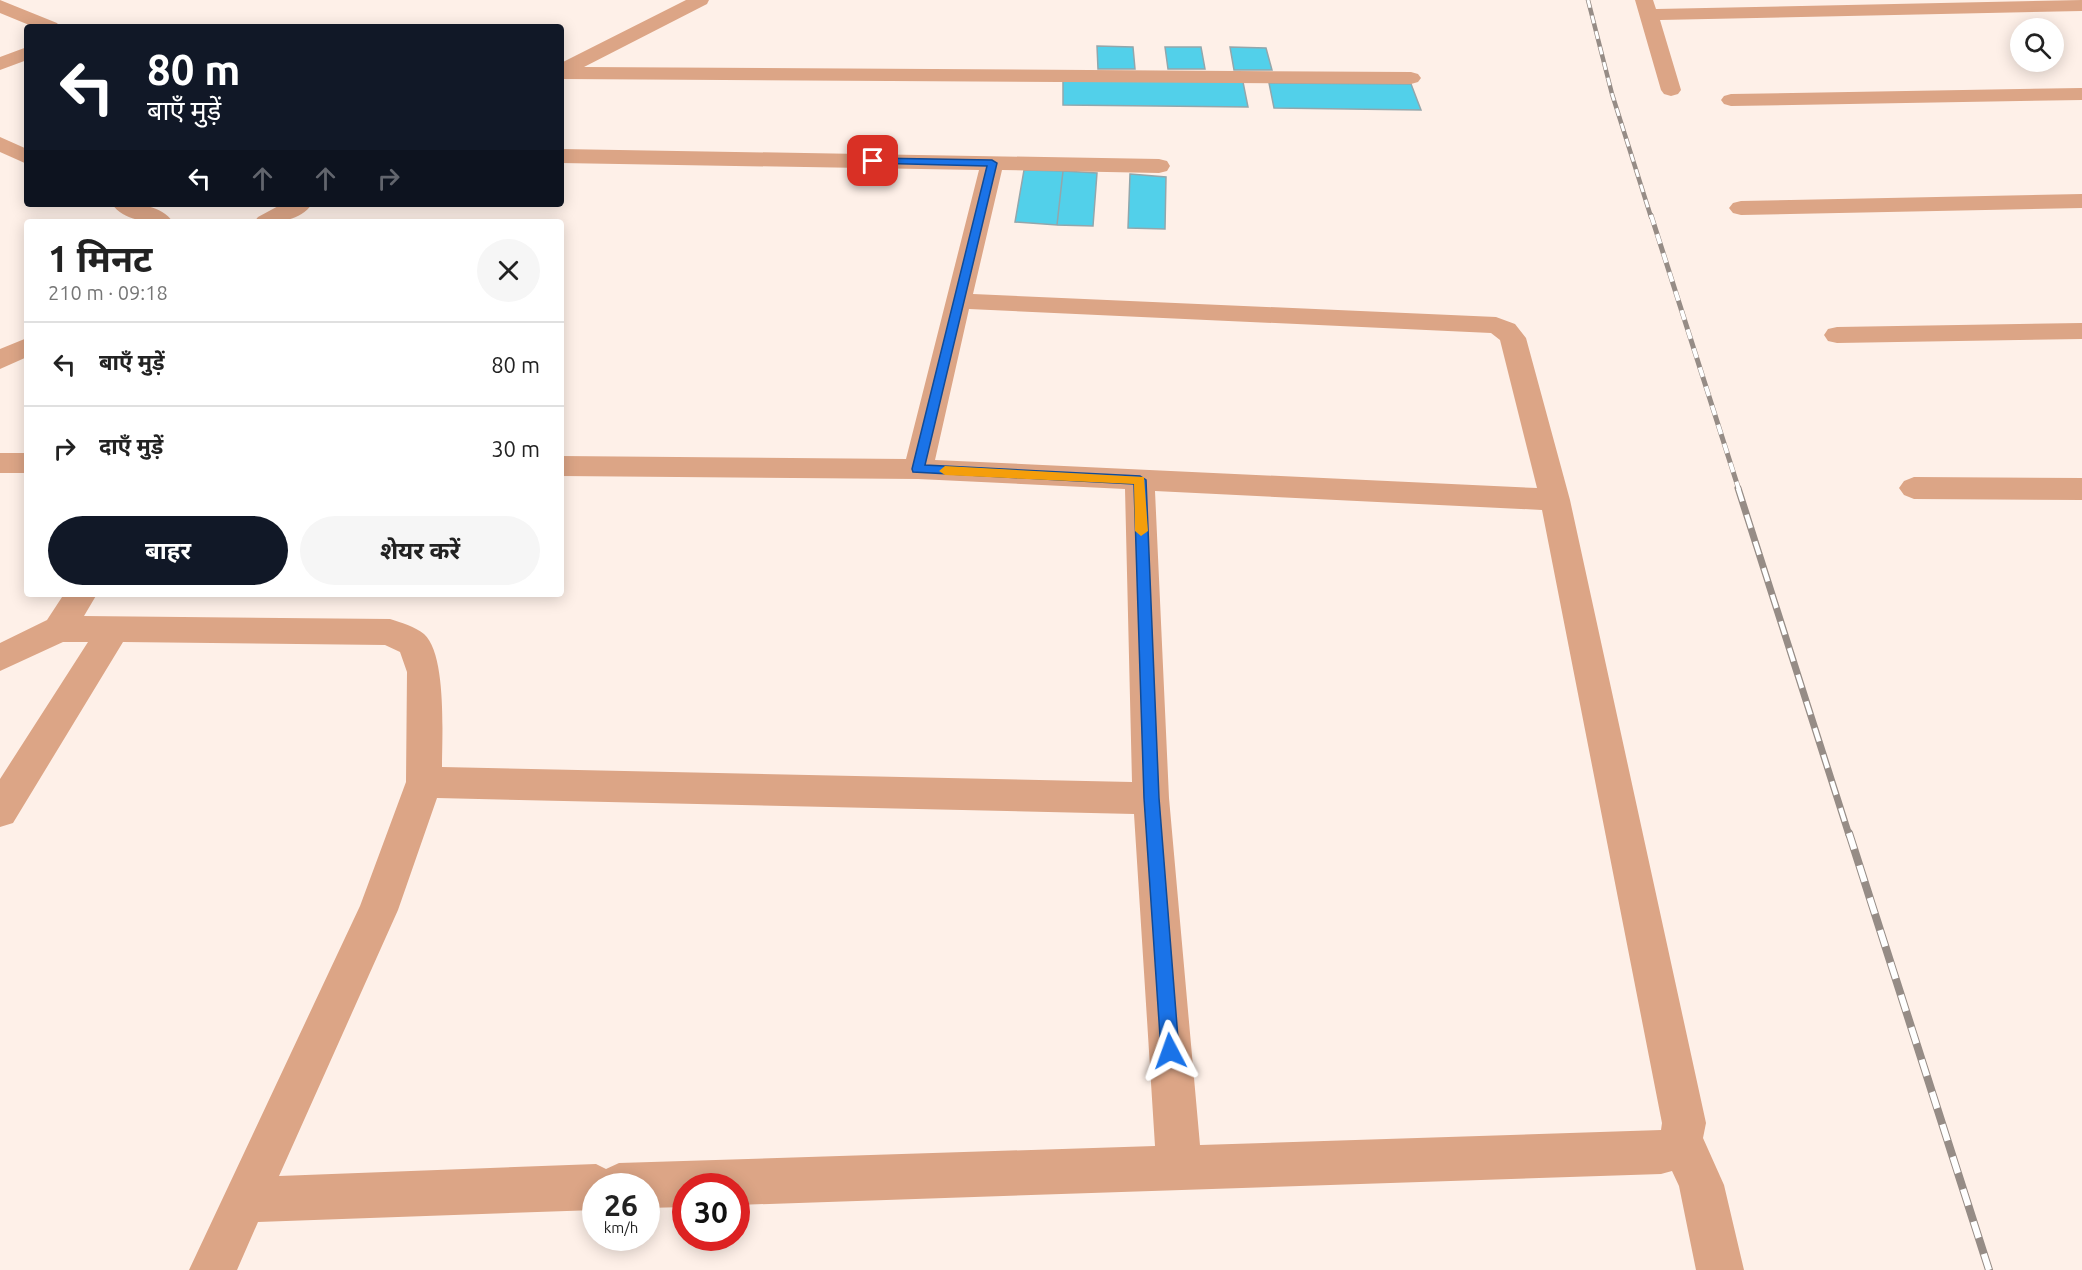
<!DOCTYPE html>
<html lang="hi">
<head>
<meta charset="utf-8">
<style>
	:root { --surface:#fff; --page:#f6f6f6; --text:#222; --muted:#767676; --line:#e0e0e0; --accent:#111827 }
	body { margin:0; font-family:Ubuntu,"Noto Sans Devanagari",sans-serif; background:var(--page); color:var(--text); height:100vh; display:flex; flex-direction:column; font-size:22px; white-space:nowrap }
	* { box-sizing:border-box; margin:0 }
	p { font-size:20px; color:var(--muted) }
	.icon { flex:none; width:33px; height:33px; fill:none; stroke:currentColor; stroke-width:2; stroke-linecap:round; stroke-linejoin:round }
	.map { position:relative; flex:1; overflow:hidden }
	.panel { position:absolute; left:24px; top:219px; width:540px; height:378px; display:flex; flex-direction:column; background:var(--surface); border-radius:6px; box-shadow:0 3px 15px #0003 }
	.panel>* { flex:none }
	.top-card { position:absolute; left:24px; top:24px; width:540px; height:183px; border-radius:6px; box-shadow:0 3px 15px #0003; background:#111827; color:#fff; overflow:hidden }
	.controls { position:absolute; left:2010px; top:18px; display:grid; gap:12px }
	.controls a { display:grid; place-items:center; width:54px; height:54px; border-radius:50%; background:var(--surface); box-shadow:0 3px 15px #0003; font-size:30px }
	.speed { position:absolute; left:582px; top:1173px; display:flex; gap:12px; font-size:30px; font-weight:700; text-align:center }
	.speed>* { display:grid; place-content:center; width:78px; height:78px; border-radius:50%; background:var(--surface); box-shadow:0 3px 15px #0003; line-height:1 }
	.speed small { font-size:15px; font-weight:400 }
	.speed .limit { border:9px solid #d22; background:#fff; color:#111 }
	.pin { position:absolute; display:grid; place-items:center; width:51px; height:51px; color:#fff; margin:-26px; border-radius:12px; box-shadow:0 3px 9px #0006 }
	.me { position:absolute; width:66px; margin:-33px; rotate:356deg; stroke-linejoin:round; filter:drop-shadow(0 0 4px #0008) }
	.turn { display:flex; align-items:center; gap:21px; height:126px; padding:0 24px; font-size:27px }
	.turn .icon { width:78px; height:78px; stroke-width:2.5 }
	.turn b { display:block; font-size:42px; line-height:51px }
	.lanes { display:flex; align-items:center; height:57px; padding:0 24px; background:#0003; justify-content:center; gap:30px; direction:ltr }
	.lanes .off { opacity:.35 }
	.round { display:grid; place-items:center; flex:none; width:63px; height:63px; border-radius:32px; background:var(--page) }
	.headline { display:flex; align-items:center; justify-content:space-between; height:102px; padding:0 24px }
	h1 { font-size:36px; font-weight:700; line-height:45px }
	.action { display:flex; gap:12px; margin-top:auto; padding:12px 24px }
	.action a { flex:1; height:69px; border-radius:36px; background:var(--accent); color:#fff; font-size:24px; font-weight:700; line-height:69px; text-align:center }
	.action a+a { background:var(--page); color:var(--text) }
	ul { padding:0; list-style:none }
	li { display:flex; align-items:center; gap:18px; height:84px; padding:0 24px; border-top:2px solid var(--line) }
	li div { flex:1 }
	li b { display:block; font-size:22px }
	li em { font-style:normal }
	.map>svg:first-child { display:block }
	.building { fill:#52d0ea; stroke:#93a6ab; stroke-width:1.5 }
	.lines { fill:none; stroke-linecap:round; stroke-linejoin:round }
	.minor { fill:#dca586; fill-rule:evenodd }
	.rail-far3-casing { stroke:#968c86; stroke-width:4.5 }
	.rail-far2-casing { stroke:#968c86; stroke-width:5 }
	.rail-far1-casing { stroke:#968c86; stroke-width:7 }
	.rail-casing { stroke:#968c86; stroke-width:8 }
	.rail-far3 { stroke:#fff; stroke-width:3; stroke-dasharray:8; stroke-linecap:butt }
	.rail-far2 { stroke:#fff; stroke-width:4; stroke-dasharray:10; stroke-linecap:butt }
	.rail-far1 { stroke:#fff; stroke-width:4.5; stroke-dasharray:14; stroke-linecap:butt }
	.rail { stroke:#fff; stroke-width:6; stroke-dasharray:17; stroke-linecap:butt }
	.route { fill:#1a73e8; stroke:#114b97; stroke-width:1.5 }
	.slow { fill:#f59e0b }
</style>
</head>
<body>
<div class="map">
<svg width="2082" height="1270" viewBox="0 0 2082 1270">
	<rect width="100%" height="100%" fill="#fef0e8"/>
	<path class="building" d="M1097,46L1133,47L1135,69H1098Z
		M1165,47H1201L1205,69H1168Z
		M1230,47L1266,48L1272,70H1234Z
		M1063,80L1243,82L1248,107L1063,105Z
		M1269,83L1411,84L1421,110L1274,108Z
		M1024,170L1063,171L1057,225L1015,222Z
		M1063,171L1097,173L1093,226L1057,225Z
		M1130,174L1166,177L1165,229L1128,228Z"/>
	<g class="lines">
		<path class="minor" d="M0,0L57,23L60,27H34L0,13Z
			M686,0H709L707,4L584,67L1411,72L1418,74L1421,78L1418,82L1411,84L561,79V63Z
			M1635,0H1653L1656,9L2082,0V11L1660,20L1681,90L1678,94L1671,96L1664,94L1661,90Z
			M27,47V60L0,70V57Z
			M2082,88V100L1731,106L1724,104L1721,100L1724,96L1731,94Z
			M0,137L27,149V164L0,152Z
			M561,149L1159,159L1167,161L1170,166L1167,171L1159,173L1002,170L973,294L1496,317L1515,324L1526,338L1570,500L1706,1123L1703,1138L1724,1185L1744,1270H1696L1679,1186L1672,1171L1661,1174L736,1205V1186H686V1207L646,1208V1186H596V1210L258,1222L237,1270H189L360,906L406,782L407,672L400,652L385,645L123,642L13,823L0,827V779L88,642H63L0,671V643L47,620L64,594H97L84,616L390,619C400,622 416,627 424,634C447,655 442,736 442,767L1132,782L1125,489L918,479L561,476V456L906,459L979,170L561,163ZM969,309L1491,333L1500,340L1537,488L935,460ZM1155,491L1542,510L1662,1123L1661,1130L1200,1145L1169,798ZM437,798L1134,814L1155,1146L619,1163L606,1169L596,1164L279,1176L398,910Z
			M2082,194V208L1741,215L1733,213L1729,208L1733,203L1741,201Z
			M112,204C133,204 160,203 173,222C153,222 125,223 112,204Z
			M282,204H312C299,223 274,222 254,222L258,217Z
			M2082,323V339L1837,343L1828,341L1824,335L1828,329L1837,327Z
			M27,338V357L0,369V349Z
			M0,453H27V473H0Z
			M1914,477L2082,478V500L1914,499L1904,495L1899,488L1904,481Z"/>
		<g class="rail-far3-casing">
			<path id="rail-far3" d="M1588,0L1612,94L1651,217"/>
		</g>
		<g class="rail-far2-casing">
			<path id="rail-far2" d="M1651,215L1739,490"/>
		</g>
		<g class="rail-far1-casing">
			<path id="rail-far1" d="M1738,488L1849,835"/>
		</g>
		<g class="rail-casing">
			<path id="rail" d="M1849,833L1989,1270"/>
		</g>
		<use href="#rail-far3" class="rail-far3"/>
		<use href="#rail-far2" class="rail-far2"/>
		<use href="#rail-far1" class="rail-far1"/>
		<use href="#rail" class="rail"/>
	</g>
	<path class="route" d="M873,158L992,160L997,163L925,465L1140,476L1146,480L1159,798L1179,1051L1176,1057L1170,1060L1164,1057L1161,1051L1144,798L1134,484L913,472L912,469L987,166L869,163V159Z"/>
	<path class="slow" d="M945,466L1144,477L1148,531L1141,536L1135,531L1134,484L945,475L939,471Z"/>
</svg>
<div class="controls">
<a><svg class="icon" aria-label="search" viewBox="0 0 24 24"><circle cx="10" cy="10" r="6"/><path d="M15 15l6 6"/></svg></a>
</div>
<div class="speed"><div>26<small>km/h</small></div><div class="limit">30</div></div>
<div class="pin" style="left:873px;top:161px;background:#d93025"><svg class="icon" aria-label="arrive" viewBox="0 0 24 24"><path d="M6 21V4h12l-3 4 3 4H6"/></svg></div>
<svg class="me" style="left:1170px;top:1051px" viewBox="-20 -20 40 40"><path d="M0-17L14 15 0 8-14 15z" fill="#1a73e8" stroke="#fff" stroke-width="4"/></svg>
<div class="top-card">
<div class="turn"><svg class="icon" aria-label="left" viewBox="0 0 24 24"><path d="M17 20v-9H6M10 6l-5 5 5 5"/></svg><div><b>80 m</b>बाएँ मुड़ें</div></div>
<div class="lanes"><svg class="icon" aria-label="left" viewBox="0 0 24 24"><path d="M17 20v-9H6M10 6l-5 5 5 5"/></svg><svg class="icon off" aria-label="ahead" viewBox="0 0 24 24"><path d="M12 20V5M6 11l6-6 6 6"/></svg><svg class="icon off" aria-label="ahead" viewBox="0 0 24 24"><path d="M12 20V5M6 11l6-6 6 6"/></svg><svg class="icon off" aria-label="right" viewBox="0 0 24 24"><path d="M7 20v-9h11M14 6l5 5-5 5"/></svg></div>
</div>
<section class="panel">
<div class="headline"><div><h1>1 मिनट</h1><p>210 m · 09:18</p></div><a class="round"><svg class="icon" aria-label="close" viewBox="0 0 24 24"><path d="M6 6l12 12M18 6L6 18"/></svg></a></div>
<ul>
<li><svg class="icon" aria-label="left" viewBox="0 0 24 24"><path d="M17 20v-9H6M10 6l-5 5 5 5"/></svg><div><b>बाएँ मुड़ें</b></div><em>80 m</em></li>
<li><svg class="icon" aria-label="right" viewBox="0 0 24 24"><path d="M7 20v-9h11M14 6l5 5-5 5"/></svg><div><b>दाएँ मुड़ें</b></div><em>30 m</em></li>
</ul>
<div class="action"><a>बाहर</a><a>शेयर करें</a></div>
</section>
</div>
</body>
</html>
